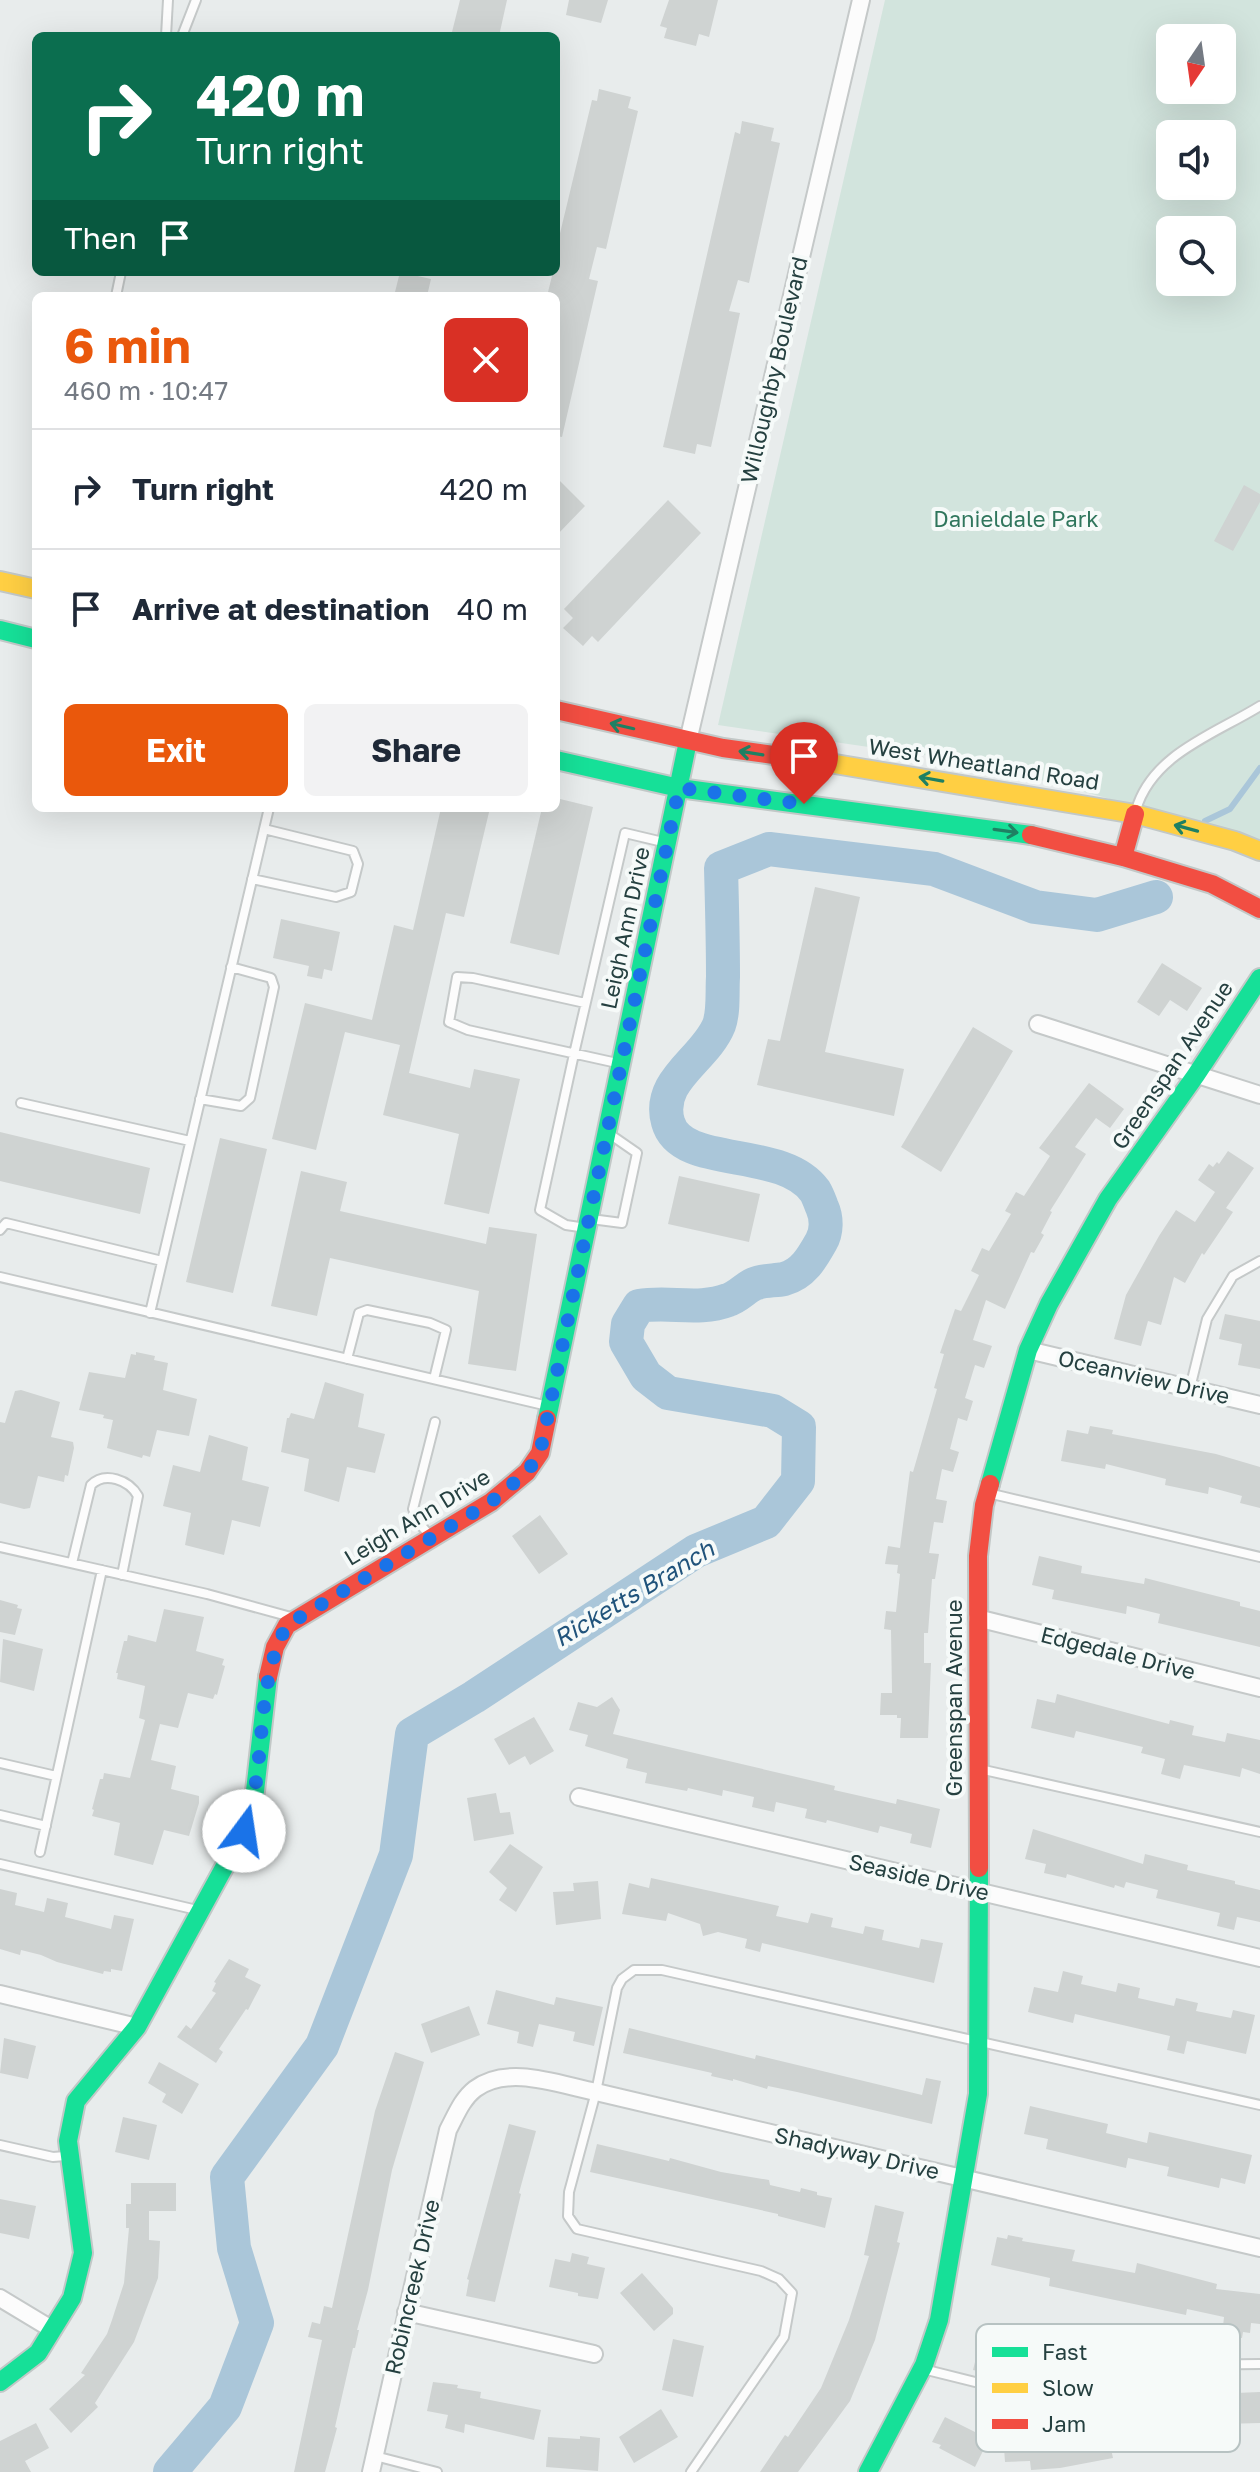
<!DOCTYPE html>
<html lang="en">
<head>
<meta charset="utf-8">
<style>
	:root { --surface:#fff; --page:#f2f2f3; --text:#1f2937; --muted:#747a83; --line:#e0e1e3; --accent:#ea580c }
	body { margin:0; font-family:"Golos Text",sans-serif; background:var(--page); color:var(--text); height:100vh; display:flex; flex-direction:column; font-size:30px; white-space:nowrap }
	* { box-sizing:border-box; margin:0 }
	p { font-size:26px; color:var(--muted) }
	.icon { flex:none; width:44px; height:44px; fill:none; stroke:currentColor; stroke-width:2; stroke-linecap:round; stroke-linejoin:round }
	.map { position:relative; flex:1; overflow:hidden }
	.side { position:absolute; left:32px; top:292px; width:528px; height:520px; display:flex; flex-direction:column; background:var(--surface); border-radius:12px; box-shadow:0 8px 32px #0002 }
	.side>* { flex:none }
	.guide { position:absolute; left:32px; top:32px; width:528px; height:244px; border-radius:12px; box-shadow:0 8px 32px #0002; background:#0b6e4f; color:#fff; overflow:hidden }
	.needle { width:52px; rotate:193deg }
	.tools { position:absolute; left:1156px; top:24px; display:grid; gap:16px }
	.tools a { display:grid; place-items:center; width:80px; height:80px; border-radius:12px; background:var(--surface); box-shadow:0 8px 32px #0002; font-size:40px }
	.pin { position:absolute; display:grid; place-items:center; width:68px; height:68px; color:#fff; margin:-82px -34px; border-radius:50% 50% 50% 0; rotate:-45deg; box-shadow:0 0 8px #0007 }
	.pin .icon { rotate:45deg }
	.me { position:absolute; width:88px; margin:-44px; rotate:14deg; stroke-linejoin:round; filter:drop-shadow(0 0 6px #0008) }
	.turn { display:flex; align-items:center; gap:28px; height:168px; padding:0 32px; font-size:36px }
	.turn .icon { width:104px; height:104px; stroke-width:2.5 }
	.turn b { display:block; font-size:56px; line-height:68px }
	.then { display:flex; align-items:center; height:76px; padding:0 32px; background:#0003; gap:16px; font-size:30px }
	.round { display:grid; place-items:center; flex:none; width:84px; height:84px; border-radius:12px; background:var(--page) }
	.head { display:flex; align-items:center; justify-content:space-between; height:136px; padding:0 32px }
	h1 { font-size:48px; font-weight:700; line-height:60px; color:var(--accent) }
	.cta { display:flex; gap:16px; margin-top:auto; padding:16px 32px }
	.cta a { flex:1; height:92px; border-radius:12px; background:var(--accent); color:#fff; font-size:32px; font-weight:700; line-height:92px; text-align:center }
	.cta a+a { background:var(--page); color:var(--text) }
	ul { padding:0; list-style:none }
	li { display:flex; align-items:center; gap:24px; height:120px; padding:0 32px; border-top:2px solid var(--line) }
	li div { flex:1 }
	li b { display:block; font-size:30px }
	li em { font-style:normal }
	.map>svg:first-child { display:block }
	.green { fill:#d2e4dd; fill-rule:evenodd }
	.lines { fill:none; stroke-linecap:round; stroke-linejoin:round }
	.stream { stroke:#aac6d9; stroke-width:6 }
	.river { stroke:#aac6d9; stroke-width:34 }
	.building { fill:#cfd3d2 }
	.lane-casing { stroke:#c5c9c9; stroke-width:12 }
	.street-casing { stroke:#c5c9c9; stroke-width:20 }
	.fast-casing { stroke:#c2c8c7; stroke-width:22 }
	.slow-casing { stroke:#c2c8c7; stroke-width:22 }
	.jam-casing { stroke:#c2c8c7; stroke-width:22 }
	.lane { stroke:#fcfcfc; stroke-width:8 }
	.street { stroke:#fcfcfc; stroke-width:16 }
	.fast { stroke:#16e098; stroke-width:18 }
	.slow { stroke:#ffcf43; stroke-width:18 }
	.jam { stroke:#f24e42; stroke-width:18 }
	.oneway { stroke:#1f8063 }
	.route { stroke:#1a73e8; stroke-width:14; stroke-dasharray:0 25.2 }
	.labels { text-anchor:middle; stroke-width:8; stroke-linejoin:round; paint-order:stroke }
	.street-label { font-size:22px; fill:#254040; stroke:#f6faf9 }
	.park-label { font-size:22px; fill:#30765d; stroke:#f6faf9 }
	.water-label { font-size:24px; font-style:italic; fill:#20537b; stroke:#f6faf9 }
	.key { fill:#f6faf9; stroke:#b7c2c2; stroke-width:2 }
	.key-label { font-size:22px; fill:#254040 }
</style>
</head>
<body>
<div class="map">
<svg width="1260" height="2472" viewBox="0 0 1260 2472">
	<rect width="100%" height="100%" fill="#e8ecec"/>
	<path class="green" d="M885,0H1260V840L979,763L718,725ZM1170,38H1222V90H1170ZM1170,134H1222V186H1170ZM1170,230H1222V282H1170Z"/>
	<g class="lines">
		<path class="stream" d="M1205,821L1230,809L1260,768"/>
		<path class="river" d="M170,2472L225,2407L257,2323L234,2248L227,2177L322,2046L396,1855L412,1734L474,1697L696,1551L766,1522L798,1481L799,1427L773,1411L668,1393L646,1376L626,1342L628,1324L639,1306C669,1301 699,1311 728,1300C738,1297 745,1288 754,1284C763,1280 774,1281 784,1279C803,1274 812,1258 821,1242C827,1232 827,1218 822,1207C820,1202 818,1196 815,1191C782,1145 681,1170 668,1122C656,1080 705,1060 719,1025C724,1011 722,992 723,977C723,940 722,904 721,868L769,849L934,869L1035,907L1097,915L1156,897"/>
	</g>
	<path class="building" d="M460,0H507L499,36H451Z
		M569,0H608L601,23L566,15Z
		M669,0H718L709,37L699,34L696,46L664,38L667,28L660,26Z
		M599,89L631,97L628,108L638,111L606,249L597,247L589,279L598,281L562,437L556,436V296H547L553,272H556V250L592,100L597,101Z
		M742,121L774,128L771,141L780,143L749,283L738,280L729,311L740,313L711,447L697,444L695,454L663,447L735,132L740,134Z
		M400,272L431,279L427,296H394Z
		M556,477L585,506L556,536Z
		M1244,485L1260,494V502L1233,551L1214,541Z
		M668,500L701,533L598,642L592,636L583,646L563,628L573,618L564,609Z
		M556,798L593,807L559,955L510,943L542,808H556Z
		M441,808H490L464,917L446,913L409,1073L470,1088L474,1069L520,1079L489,1214L444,1204L459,1134L383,1115L400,1045L345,1032L316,1150L272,1139L305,1003L372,1020L394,925L413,930Z
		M815,887L860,897L825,1052L904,1069L894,1116L757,1085L768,1039L780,1041Z
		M281,919L340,932L332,971L324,969L322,979L307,976L309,966L273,958Z
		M1162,963L1202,988L1187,1011L1170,1000L1159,1016L1137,1002Z
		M973,1027L1013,1051L941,1172L901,1147Z
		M1089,1083L1124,1109L1110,1128L1096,1118L1075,1147L1086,1154L1050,1211L1052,1212L1041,1233L1044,1235L1034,1253L1031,1252L1005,1309L986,1300L973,1340L992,1346L984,1368L975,1365L965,1398L973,1401L967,1421L958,1418L950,1449L959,1452L953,1472L942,1469L936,1499L947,1501L943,1523L934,1522L929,1553L939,1554L935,1579H932L928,1633H924V1663H931L928,1738H900L901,1718H897V1715H880L881,1693H892L891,1630L884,1629L886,1611L896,1612L900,1574L897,1573L898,1565L885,1564L888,1546L900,1548L910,1471L913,1472L937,1389L934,1388L944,1354L940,1353L955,1309L961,1311L979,1275L971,1271L982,1248L989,1251L1011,1214L1005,1211L1016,1192L1024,1196L1050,1156L1039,1148Z
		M0,1132L150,1168L140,1214L0,1181Z
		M220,1138L267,1149L233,1293L186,1282Z
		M1228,1151L1254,1168L1226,1208L1233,1212L1204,1255L1202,1253L1185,1283L1174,1277L1161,1325L1148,1321L1141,1346L1114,1339L1126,1295L1159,1236L1176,1210L1195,1222L1215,1192L1198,1180L1209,1164L1213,1167L1217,1162L1219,1164Z
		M301,1171L347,1182L340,1211L486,1244L489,1227L537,1234L516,1371L468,1364L479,1291L330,1258L317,1316L271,1306Z
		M679,1176L760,1194L749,1242L668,1224Z
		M1225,1314L1260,1321V1369L1238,1365L1242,1344L1219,1339Z
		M136,1352L155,1356L154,1360L168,1363L163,1390L197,1399L189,1436L157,1430L150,1457L143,1455L142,1458L107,1448L113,1420L103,1418L104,1415L79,1410L89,1372L125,1378L131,1354L136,1355Z
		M325,1382L364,1394L358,1427L385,1434L375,1473L347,1467L339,1502L304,1491L309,1459L281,1452L287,1418H289L291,1413L314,1419Z
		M21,1390L60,1402L51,1437L73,1442L74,1448L68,1476L65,1475L64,1482L38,1476L30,1508L24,1509L0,1503V1422L5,1423L15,1391Z
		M1090,1426L1113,1430L1112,1434L1216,1454L1260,1467V1508L1240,1503L1242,1496L1209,1487L1208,1494L1165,1485L1166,1479L1106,1464L1105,1469L1061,1461L1067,1430L1088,1434Z
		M209,1435L248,1447L242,1480L269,1487L260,1527L232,1520L224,1555L185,1545L191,1513L163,1506L173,1465L200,1472Z
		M540,1515L568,1554L539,1574L512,1536Z
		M1039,1556L1082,1566L1081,1573L1144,1584L1145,1578L1240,1602V1606L1260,1611V1647L1158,1623L1160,1614L1127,1606L1126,1614L1052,1599L1054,1590L1032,1585Z
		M0,1600L18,1605L17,1608L22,1609L15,1635L0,1632Z
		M164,1609L204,1617L196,1651L224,1659L222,1665L225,1666L217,1695L215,1694L213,1699L188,1693L178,1728L160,1724L151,1760L176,1766L171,1789L199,1796V1803L189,1836L164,1830L153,1865L114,1855L120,1823L92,1816L94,1810L92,1809L100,1779H103L104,1773L130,1778L145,1720L139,1718L145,1686L117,1679L118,1673H116L124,1641H127L128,1635L156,1642Z
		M3,1639L43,1649L34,1691L0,1682Z
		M1057,1694L1169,1724L1170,1720L1194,1726L1192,1735L1225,1742L1227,1733L1260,1740V1774L1242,1768L1240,1777L1184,1765L1180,1779L1161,1774L1165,1759L1141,1753L1143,1747L1076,1731L1074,1738L1031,1728L1037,1699L1055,1703Z
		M612,1697L620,1710L613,1734L835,1786L834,1790L896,1804L897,1799L940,1809L931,1848L910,1843L912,1834L880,1826L878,1833L827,1820L826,1823L805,1818L807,1809L776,1802L774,1812L752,1807L754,1797L723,1790L722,1796L688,1788L687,1791L645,1783L647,1773L626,1768L628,1759L585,1746L588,1735L569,1730L578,1702L597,1707Z
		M534,1717L554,1751L530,1765L525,1756L509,1765L494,1739Z
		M496,1793L500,1813L510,1812L514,1834L474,1841L467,1798Z
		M1033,1829L1143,1864L1145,1854L1188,1865L1187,1870L1235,1881V1884L1260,1890V1922L1237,1917L1234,1930L1217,1926L1220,1913L1156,1898L1158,1890L1126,1882L1124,1888L1115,1885L1114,1888L1067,1874L1066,1878L1044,1873L1046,1864L1025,1859Z
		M510,1844L543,1867L516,1912L499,1900L507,1888L489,1872Z
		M651,1878L779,1906L776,1916L808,1923L811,1913L833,1918L831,1927L863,1934L865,1926L884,1930L882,1940L919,1948L921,1939L943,1943L934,1983L762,1943L760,1952L745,1948L747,1939L718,1932L703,1936L700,1924L668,1913L666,1921L622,1914L629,1883L649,1888Z
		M598,1881L601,1919L556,1925L553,1892L574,1891L573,1883Z
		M0,1889L17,1893L15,1905L44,1912L47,1898L68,1903L65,1917L111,1929L114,1915L134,1919L122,1971L111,1969V1972L104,1971L103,1974L57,1962L41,1955L21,1950L20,1955L0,1949Z
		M229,1959L249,1969L245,1977L261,1985L248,2010L246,2009L219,2049L223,2052L216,2063L177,2037L186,2025L191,2029L216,1993L212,1991L216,1983L214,1982Z
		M1063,1971L1083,1976L1081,1984L1116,1992L1118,1983L1140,1988L1138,1998L1174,2006L1176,1998L1198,2003L1196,2011L1231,2018L1233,2010L1255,2015L1246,2054L1187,2041L1184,2054L1167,2050L1170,2036L1075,2014L1073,2023L1028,2012L1034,1987L1058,1992Z
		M496,1990L554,2005L556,1997L603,2007L594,2046L573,2041L575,2032L539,2024L533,2047L517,2043L519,2032L487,2024Z
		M469,2006L480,2035L431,2053L421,2024Z
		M629,2028L755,2059L756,2055L922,2095L926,2078L941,2081L932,2124L797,2092L768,2086L767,2089L733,2079V2081L711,2076L712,2073L623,2053Z
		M4,2038L36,2046L28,2079L0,2073Z
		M395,2052L424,2062L392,2170L368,2290L357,2330H359L355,2348H353L335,2427L337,2428L325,2472H294L322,2340L308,2337L312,2322L320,2324L324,2306L332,2308L375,2111Z
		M159,2062L199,2084L182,2114L162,2102L166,2094L148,2083Z
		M1030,2106L1108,2124L1106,2133L1147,2143L1149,2132L1252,2155L1245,2184L1221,2178L1219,2188L1167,2176L1169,2167L1128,2158L1126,2168L1046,2149L1048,2139L1024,2134Z
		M123,2117L157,2125L149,2160L115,2152Z
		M509,2124L536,2131L519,2193L521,2194L495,2302L466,2296L469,2280L467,2279Z
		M597,2144L669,2161L670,2158L721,2172L769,2180L770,2185L800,2192L801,2188L817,2192V2195L832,2198L825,2228L778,2216V2214L590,2172Z
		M131,2183H176V2211H149V2240L160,2241L158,2278L134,2342L95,2403L98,2407L71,2433L49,2409L85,2375L81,2373L107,2334L112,2320L124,2283L129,2228H126V2204H131Z
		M0,2199L36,2206L29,2239L0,2233Z
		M875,2205L904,2212L897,2242L900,2243L875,2340L850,2401L798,2472H760L785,2435L788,2437L821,2388L849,2320L869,2256L864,2255Z
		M1008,2235L1023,2238L1022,2241L1075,2250L1072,2261L1135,2273L1137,2263L1217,2284L1216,2289L1260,2294V2324L1251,2323L1250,2333L1243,2332L1242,2338L1222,2336L1224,2317L1187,2309L1186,2315L1096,2296L1049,2286L1050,2278L991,2265L997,2237L1007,2239Z
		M572,2253L589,2257L587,2264L605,2268L598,2299L578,2296V2293L549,2287L555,2259L570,2262Z
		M642,2273L673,2308V2314L654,2331L620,2293Z
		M993,2326L1022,2332L1012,2379L973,2370L978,2350L987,2352Z
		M673,2339L704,2346L693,2397L662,2390Z
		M433,2382L458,2385L457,2388L481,2392L480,2398L541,2410L534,2440L465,2424L464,2433L445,2428L448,2415L427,2411Z
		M1260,2392V2423L1224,2424L1225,2427L1200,2431L1202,2441L1148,2451L1147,2443L1111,2449L1113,2458L1060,2468L1031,2470L1030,2461L1005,2462L1003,2433L1059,2429L1078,2423V2421L1173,2407L1237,2395L1236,2393Z
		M661,2409L678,2437L634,2463L619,2437Z
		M945,2417L989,2439L975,2467L939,2448L941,2445L932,2442Z
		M36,2423L49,2448L25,2461L31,2472H0V2441Z
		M580,2436L600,2438L598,2471L546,2467L548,2437L580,2439Z"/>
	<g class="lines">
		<g class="lane-casing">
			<path id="lane" d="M166,36L168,0
				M182,36L196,0
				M116,296L121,272
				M1136,810C1152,754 1215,734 1260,706
				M252,879L336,897L351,892L358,864L353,851L264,829
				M585,1003L473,978L457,977L449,1022L468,1030L617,1063
				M200,1099L241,1106L250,1098L274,987L271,978L231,967
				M21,1103L190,1141
				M591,1219L622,1223L637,1153L611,1135
				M586,1228L566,1225L540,1210L574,1054L625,833L663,842
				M0,1230L6,1223L162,1261
				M0,1277L548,1406
				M150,1313L269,808
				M347,1359L359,1313L367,1310L430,1323L446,1330L434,1379
				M1190,1388L1207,1319L1233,1276L1260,1261
				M988,1493L1260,1557
				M431,1537L419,1523L413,1509L435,1422
				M0,1547L207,1594L291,1617
				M72,1563L91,1485C105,1471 129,1480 138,1496L122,1575
				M0,1763L56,1776
				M984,1770L1260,1832
				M0,1815L46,1826
				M40,1852L102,1570
				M0,1864L197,1910
				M0,2145L53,2157L65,2156
				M927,2370L1019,2393C1074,2393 1061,2351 1100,2348L1176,2365L1260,2364
				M375,2456L437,2472
				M691,2472L784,2337L792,2293L779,2279L761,2271L577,2229L568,2216L569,2192L596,2092L617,1988L622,1979L634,1970H662L1260,2105"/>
		</g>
		<g class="street-casing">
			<path id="street" d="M688,741L861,0
				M1038,1024L1260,1095
				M1028,1350L1260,1405
				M977,1618L1260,1688
				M579,1797L1260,1958
				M0,1994L137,2027
				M0,2298L53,2330
				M406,2312L594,2354
				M371,2472L448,2130C456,2115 462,2099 475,2089C508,2064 560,2085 596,2092L1260,2248"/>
		</g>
		<g class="fast-casing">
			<path id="fast" d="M0,630L36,639
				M556,760L679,788L1031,835
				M547,1419L688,741
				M990,1484L1028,1350L1049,1304L1108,1199L1196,1075L1260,978
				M0,2382L38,2353L72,2298L83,2253L68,2141L76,2101L137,2027L244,1831L255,1791L268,1677
				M868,2472L924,2365L939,2320L978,2094L979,1868"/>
		</g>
		<g class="slow-casing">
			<path id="slow" d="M0,581L36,589
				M817,761L1135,814L1235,841L1260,851"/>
		</g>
		<g class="jam-casing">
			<path id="jam" d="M556,710L723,748L817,761
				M1031,835L1123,857L1212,884L1260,909
				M1123,857L1135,814
				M268,1677L275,1647L287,1625L491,1502L527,1472L540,1453L547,1419
				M979,1868L978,1556L984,1505L990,1484"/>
		</g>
		<use href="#lane" class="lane"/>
		<use href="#street" class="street"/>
		<use href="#fast" class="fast"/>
		<use href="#slow" class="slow"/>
		<use href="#jam" class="jam"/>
	</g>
	<defs><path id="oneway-shaft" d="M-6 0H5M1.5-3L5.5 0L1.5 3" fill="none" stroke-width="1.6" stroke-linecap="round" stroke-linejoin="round" transform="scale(2)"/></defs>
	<g class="oneway">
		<use href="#oneway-shaft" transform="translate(622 726) rotate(-167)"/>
		<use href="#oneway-shaft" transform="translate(751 753) rotate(-171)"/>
		<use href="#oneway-shaft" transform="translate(931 779) rotate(-170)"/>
		<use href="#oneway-shaft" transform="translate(1186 828) rotate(-165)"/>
		<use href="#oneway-shaft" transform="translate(1006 831) rotate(8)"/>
	</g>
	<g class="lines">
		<path class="route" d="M244,1831C248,1817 253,1803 255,1788C264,1734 260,1675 287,1625L491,1502L527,1472L540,1453L679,788L804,804"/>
	</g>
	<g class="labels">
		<g class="street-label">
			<text transform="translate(774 370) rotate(-77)" y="8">Willoughby Boulevard</text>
			<text transform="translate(984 764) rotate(9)" y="8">West Wheatland Road</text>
			<text transform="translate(625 928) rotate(-78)" y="8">Leigh Ann Drive</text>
			<text transform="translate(1172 1065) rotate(-56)" y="8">Greenspan Avenue</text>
			<text transform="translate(1144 1377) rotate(13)" y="8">Oceanview Drive</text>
			<text transform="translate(417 1517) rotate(-31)" y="8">Leigh Ann Drive</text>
			<text transform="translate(1118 1653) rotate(14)" y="8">Edgedale Drive</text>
			<text transform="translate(954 1698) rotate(-90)" y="8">Greenspan Avenue</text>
			<text transform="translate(919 1877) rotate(13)" y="8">Seaside Drive</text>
			<text transform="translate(857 2153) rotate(13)" y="8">Shadyway Drive</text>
			<text transform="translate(412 2287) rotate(-77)" y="8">Robincreek Drive</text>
		</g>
		<g class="park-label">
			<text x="1016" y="527">Danieldale Park</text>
		</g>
		<g class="water-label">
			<text transform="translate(634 1594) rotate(-31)" y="8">Ricketts Branch</text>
		</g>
	</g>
	<rect x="976" y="2324" width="264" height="128" rx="12" class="key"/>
	<rect x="992" y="2347" width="36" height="10" fill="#16e098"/>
	<rect x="992" y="2383" width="36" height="10" fill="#ffcf43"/>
	<rect x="992" y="2419" width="36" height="10" fill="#f24e42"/>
	<g class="key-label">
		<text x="1042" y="2360">Fast</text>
		<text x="1042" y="2396">Slow</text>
		<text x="1042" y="2432">Jam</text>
	</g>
</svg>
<div class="tools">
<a><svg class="needle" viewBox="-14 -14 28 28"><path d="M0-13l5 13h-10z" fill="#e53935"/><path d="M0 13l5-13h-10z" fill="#747a83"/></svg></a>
<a><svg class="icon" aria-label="sound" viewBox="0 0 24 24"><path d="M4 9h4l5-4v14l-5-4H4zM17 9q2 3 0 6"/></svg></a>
<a><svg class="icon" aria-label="search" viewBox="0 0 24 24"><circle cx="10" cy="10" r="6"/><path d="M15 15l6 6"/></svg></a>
</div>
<div class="pin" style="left:804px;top:804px;background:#d93025"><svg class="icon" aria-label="arrive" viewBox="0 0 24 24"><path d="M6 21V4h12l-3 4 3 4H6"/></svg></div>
<svg class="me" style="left:244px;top:1831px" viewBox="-20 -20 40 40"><circle r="19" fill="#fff"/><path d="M0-13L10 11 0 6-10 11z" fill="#1a73e8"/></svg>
<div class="guide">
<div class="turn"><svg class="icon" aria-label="right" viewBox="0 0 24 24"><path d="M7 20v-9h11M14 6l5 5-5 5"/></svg><div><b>420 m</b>Turn right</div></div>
<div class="then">Then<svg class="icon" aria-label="arrive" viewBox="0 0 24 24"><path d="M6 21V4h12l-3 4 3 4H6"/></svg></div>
</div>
<section class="side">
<div class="head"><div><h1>6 min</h1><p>460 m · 10:47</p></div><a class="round" style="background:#d93025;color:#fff"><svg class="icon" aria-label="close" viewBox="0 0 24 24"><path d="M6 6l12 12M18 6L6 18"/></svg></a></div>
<ul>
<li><svg class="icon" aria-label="right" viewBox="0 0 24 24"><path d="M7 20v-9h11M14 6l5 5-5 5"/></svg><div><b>Turn right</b></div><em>420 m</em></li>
<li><svg class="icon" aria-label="arrive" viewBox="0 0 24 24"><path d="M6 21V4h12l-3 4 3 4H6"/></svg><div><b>Arrive at destination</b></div><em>40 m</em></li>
</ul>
<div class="cta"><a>Exit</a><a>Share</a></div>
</section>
</div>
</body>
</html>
